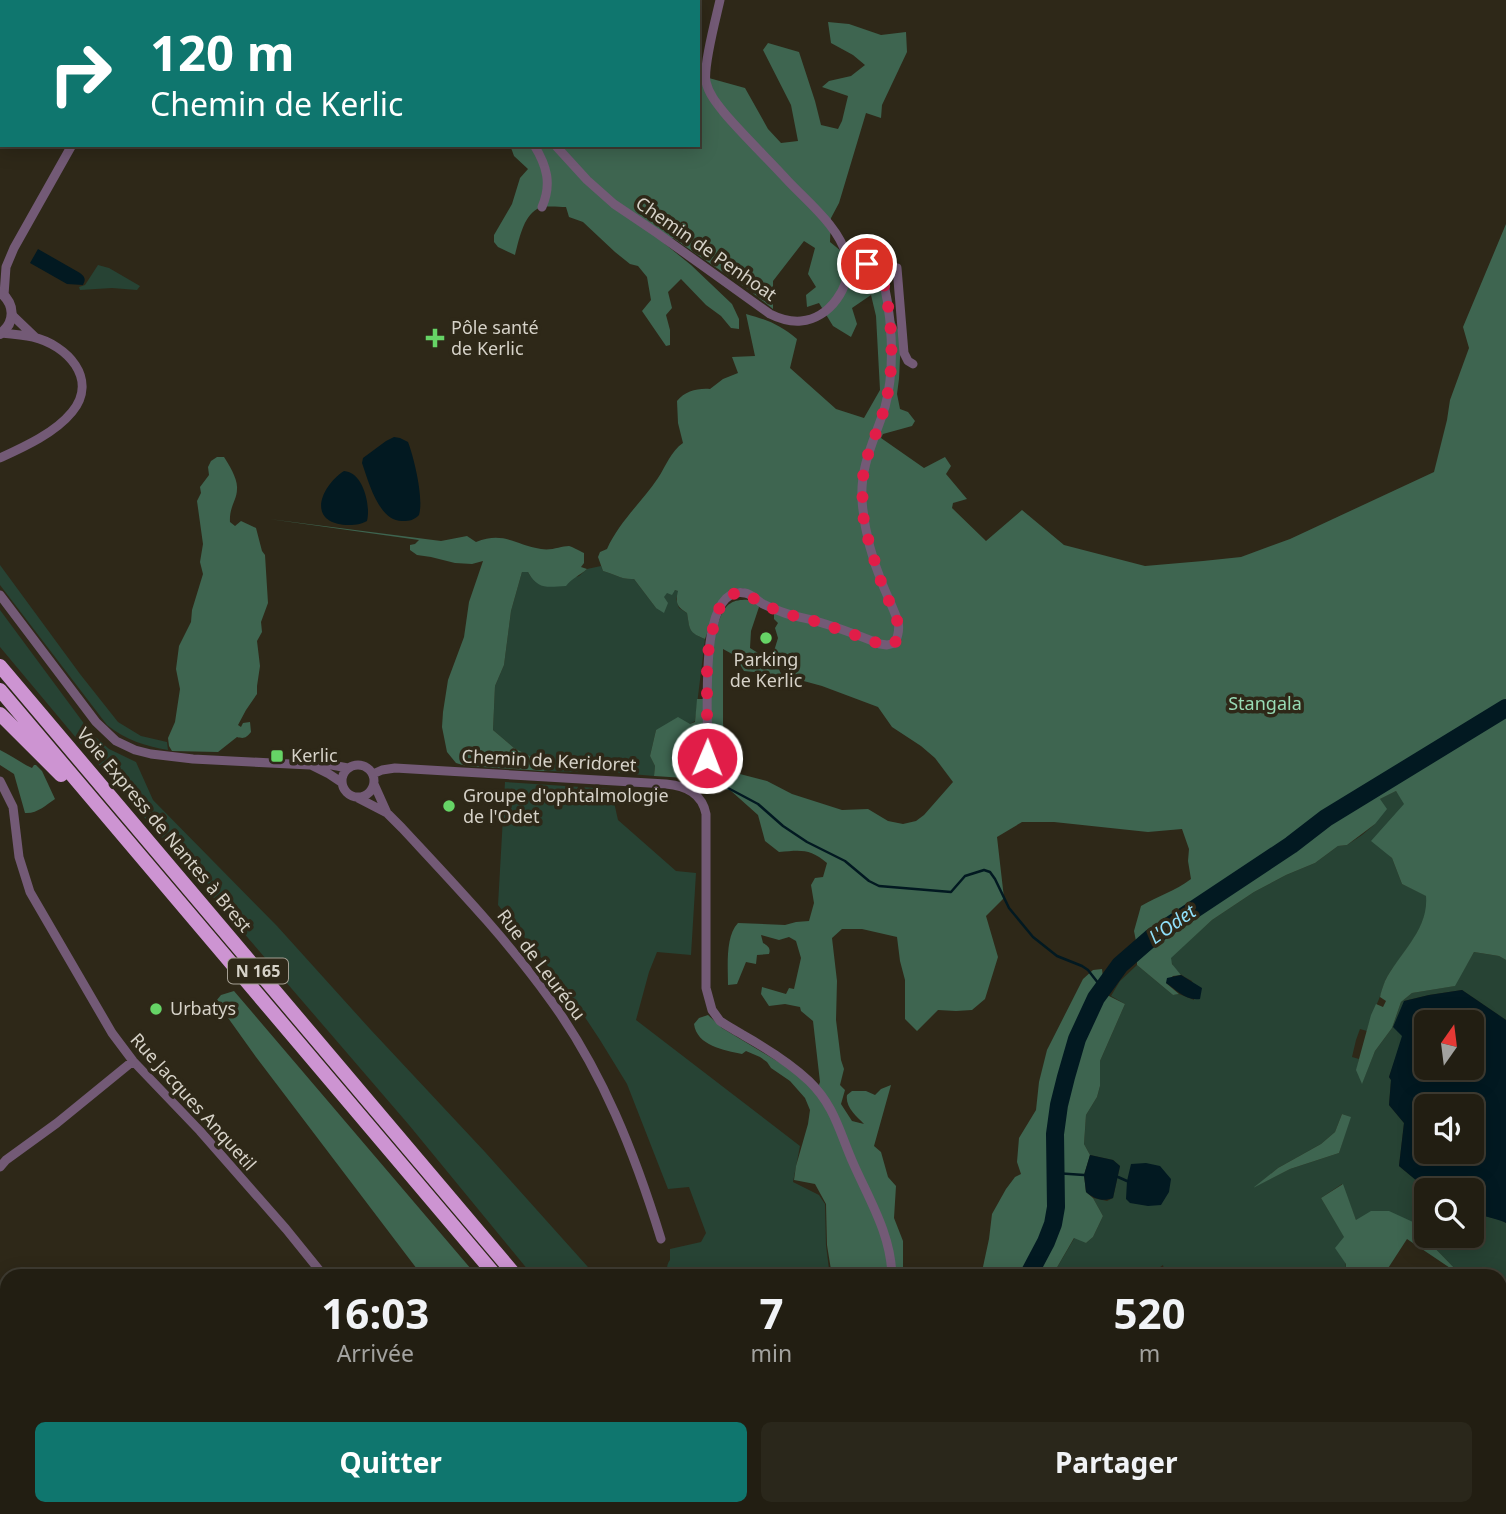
<!DOCTYPE html>
<html lang="fr">
<head>
<meta charset="utf-8">
<style>
	:root { --surface:#221e12; --page:#2a271b; --text:#f1f3f6; --muted:#a2a29f; --line:#3f3c32; --accent:#0f766e }
	body { margin:0; font-family:"Noto Sans",sans-serif; background:var(--page); color:var(--text); height:100vh; display:flex; flex-direction:column; font-size:26px; white-space:nowrap }
	* { box-sizing:border-box; margin:0 }
	p { font-size:23px; color:var(--muted) }
	.icon { flex:none; width:38px; height:38px; fill:none; stroke:currentColor; stroke-width:2; stroke-linecap:round; stroke-linejoin:round }
	.map { position:relative; flex:1; overflow:hidden }
	.side { position:absolute; left:0px; top:1269px; width:1507px; height:247px; display:flex; flex-direction:column; background:var(--surface); border-radius:21px 21px 0 0; box-shadow:0 4px 18px #0003,0 0 0 2px var(--line) }
	.side>* { flex:none }
	.guide { position:absolute; left:0px; top:0px; width:700px; height:147px; box-shadow:0 4px 18px #0003,0 0 0 2px var(--line); background:#0f766e; color:#fff; overflow:hidden }
	.needle { width:46px; rotate:14deg }
	.buttons { position:absolute; left:1414px; top:1010px; display:grid; gap:14px }
	.buttons a { display:grid; place-items:center; width:70px; height:70px; border-radius:10px; background:var(--surface); box-shadow:0 4px 18px #0003,0 0 0 2px var(--line); font-size:35px }
	.pin { position:absolute; display:grid; place-items:center; width:60px; height:60px; color:#fff; margin:-30px; border:4px solid #fff; border-radius:50%; box-shadow:0 2px 7px #0007 }
	.me { position:absolute; width:77px; margin:-38px; rotate:1deg; stroke-linejoin:round; filter:drop-shadow(0 0 5px #0008) }
	.turn { display:flex; align-items:center; gap:24px; height:147px; padding:0 35px; font-size:32px }
	.turn .icon { width:91px; height:91px; stroke-width:2.5 }
	.turn b { display:block; font-size:49px; line-height:60px }
	.eta { display:flex; justify-content:space-evenly; align-items:center; height:119px; text-align:center }
	.eta b { font-size:42px; font-weight:700; line-height:49px }
	.button { display:flex; gap:14px; margin-top:auto; padding:14px 35px }
	.button a { flex:1; height:80px; border-radius:10px; background:var(--accent); color:#fff; font-size:28px; font-weight:700; line-height:80px; text-align:center }
	.button a+a { background:var(--page); color:var(--text) }
	.map>svg:first-child { display:block }
	.green { fill:#274334; fill-rule:evenodd }
	.forest { fill:#3e6550 }
	.water { fill:#021921; fill-rule:evenodd }
	.lines { fill:none; stroke-linecap:round; stroke-linejoin:round }
	.stream { stroke:#021921; stroke-width:2.5 }
	.river { stroke:#021921; stroke-width:18 }
	.minor { stroke:#735a76; stroke-width:9 }
	.tertiary { stroke:#735a76; stroke-width:10 }
	.trunk { stroke:#cd94d2; stroke-width:14 }
	.route { stroke:#e11d48; stroke-width:12; stroke-dasharray:0 21.6 }
	.poi-dot { fill:#66d466; stroke:#2e2818; stroke-width:2.5 }
	.labels { text-anchor:middle; stroke-width:7; stroke-linejoin:round; paint-order:stroke }
	.shield { fill:#2e2818; stroke:#a49f93; stroke-width:2 }
	.shield-label { font-size:16px; font-weight:bold; fill:#d6d2c8 }
	.street-label { font-size:18px; fill:#d6d2c8; stroke:#2e2818 }
	.poi-label { font-size:18px; fill:#d6d2c8; stroke:#2e2818; text-anchor:start }
	.park-label { font-size:18px; fill:#98dbb5; stroke:#2e2818 }
	.water-label { font-size:19px; font-style:italic; fill:#8fdff9; stroke:#2e2818 }
</style>
</head>
<body>
<div class="map">
<svg width="1506" height="1514" viewBox="0 0 1506 1514">
	<rect width="100%" height="100%" fill="#2e2818"/>
	<path class="green" d="M98,265L109,268L140,286L137,290L112,288L80,290L79,287L85,285Z
		M0,565L80,674L118,722L141,736L167,742L168,750C145,746 126,740 107,725L0,585Z
		M601,566L603,571C615,574 621,580 634,579L656,608L667,592L671,594L675,590L679,591L676,599L679,608L687,613C690,629 688,632 705,639L695,721L690,724L656,730L650,756L655,766L654,776L619,773L596,762L586,764L578,772L545,771L534,758L514,748L493,730L495,686L504,665L511,611L522,572H528L531,577L572,578L579,576L587,569Z
		M0,610L91,733L109,749L136,762L153,800L277,926L370,1029L485,1152L596,1276H533L409,1125L82,745L0,647Z
		M505,782L611,789L618,820L676,871L696,873L691,955L657,952L649,972L636,1020L800,1146L793,1182L819,1195L825,1204L826,1245L829,1269L827,1276H668C667,1270 666,1265 670,1260V1249L701,1242L706,1233L689,1187L668,1189L627,1084L600,1040L565,987L498,905Z
		M1396,791L1405,803L1385,851L1392,858L1402,884L1427,896C1429,928 1401,953 1386,979C1384,984 1382,989 1381,994C1376,1007 1370,1018 1367,1031L1360,1029L1356,1040L1352,1057L1359,1059L1357,1070L1362,1083L1375,1051L1392,1028L1401,1002L1412,993L1454,986L1474,952L1499,956L1506,960V1020L1462,990L1429,995L1404,1001L1403,1036L1389,1077L1391,1080L1389,1105L1404,1123L1399,1166L1417,1181L1445,1185L1456,1190H1426V1236H1472V1208C1479,1218 1496,1216 1506,1223V1309L1500,1304V1276H1462L1428,1241L1413,1222L1356,1220L1342,1184L1321,1198L1345,1238L1346,1276H1165L1163,1265L1148,1276H1052L1075,1237L1086,1243L1093,1237L1103,1216L1093,1198L1107,1201L1113,1198L1120,1166L1113,1160L1090,1155L1084,1144L1086,1115L1097,1097L1100,1086V1061L1125,1004L1111,996L1120,981L1137,965L1173,995L1179,994L1194,1000L1192,981C1182,976 1173,970 1170,958L1212,920L1254,892L1286,875L1315,863L1338,846L1347,845L1362,835L1375,824L1380,799ZM1342,1114L1350,1117L1339,1153L1290,1169L1256,1186L1278,1168L1321,1144L1335,1132Z
		M719,1509H790L794,1514H723Z"/>
	<path class="forest" d="M401,0H660L662,2H403Z
		M828,22L849,24L881,35L906,32L907,52L882,105L881,118L866,113L839,203L831,218L830,242L841,251L845,267L874,272L901,337L899,379L897,394L900,409L908,412L915,421L912,426L883,434L881,438L924,468L945,457L951,466L946,474L967,499L953,503L952,508L986,541L1022,510L1064,545L1145,566L1203,561L1241,557L1290,539L1434,472L1447,420L1450,400L1469,348L1463,327L1506,224V960L1499,956L1474,952L1455,986L1412,993L1401,1002L1392,1028L1375,1051L1362,1084L1356,1070L1371,1015L1376,1004L1383,1007L1386,1001L1380,997C1381,992 1383,986 1385,981C1399,953 1429,930 1426,896L1402,884L1392,858L1371,841L1404,804L1396,791L1380,799L1387,809L1375,824L1347,845L1338,846L1315,863L1286,875L1254,892L1212,920L1171,958L1172,964L1181,975L1173,976L1166,983L1179,994L1173,995L1137,965V946L1134,931L1141,906C1158,896 1175,891 1191,879L1188,861L1189,849L1182,829L1148,832L1054,822H1022L997,837L1004,898L986,916L998,957L985,999L972,1010L956,1011L938,1010L917,1031L905,1019V980L900,961L897,937L862,929H842L832,938L837,981L836,1020L841,1060L844,1069L840,1085L845,1090L841,1104L852,1121L864,1124C856,1116 845,1107 847,1095L852,1091H866L875,1095L881,1089L891,1085L874,1146L881,1152L888,1177L896,1186L894,1218L903,1241V1276H832L827,1245L826,1204L815,1184L794,1180L796,1166L808,1124L810,1110L805,1098L790,1081L771,1068L767,1062L760,1057L746,1051L742,1054C724,1050 697,1046 694,1024L699,1018L708,1015L722,1028L790,1069L817,1090L820,1082L813,1021L801,1011L800,1007L785,1004L769,1006L761,994L762,987L786,994L789,988L794,989L801,958L796,941L789,937L779,940L761,935L763,943C768,946 771,948 769,954L757,955L756,964L746,962L737,984L728,985C728,968 725,936 738,923L785,925L796,922L809,921L814,903L811,885L815,878L823,877L827,863C810,848 800,850 779,852L765,841L758,815L730,790L715,787L713,767L767,781L792,794L842,810L868,809L888,821L903,824L916,821L924,815L953,782L935,758L921,746L892,727L878,707L822,686L789,677L779,661L776,663L783,678L772,680L768,679L764,673L744,671L734,655L723,649V723L725,743L722,752L716,760L711,762L703,738L702,749L704,758L697,771L685,778L654,776L655,766L650,756L656,730L678,717L690,724L695,722L697,699H711C711,676 711,623 727,606C731,602 737,600 742,600C749,599 752,600 758,604L759,607L751,631L750,648L771,661L778,638L775,628L778,623L774,619V610C767,604 760,596 752,592C734,581 720,596 714,612C710,620 709,630 705,639C688,632 690,630 687,613C677,607 675,603 678,591L675,590L672,595L667,593L664,597L668,603L664,613L656,608L634,579C621,580 615,574 603,571L598,557L600,552L607,549C619,522 641,503 658,478C666,466 671,451 683,443L678,423L677,401C685,391 698,388 710,389L723,379L738,373L732,357L755,356L746,314C768,320 780,325 797,339L790,368L836,409L864,418L880,390L876,316L871,295L852,308L857,324L851,337L833,326L819,303L807,307L806,295L816,287L808,274L815,248L804,241L773,281V309L749,290L673,238L665,244L691,265L732,304L739,319V329L731,328L721,316L706,305L681,279L668,292L672,308L666,315L670,330V345L666,346L642,311L651,300L647,277L638,266L630,264L615,252L583,222L569,217L566,207C557,207 545,205 537,209C523,217 519,240 515,255L498,247L494,242V235L512,204L520,178L528,169L514,156L510,145H698V75L745,88L768,129L781,143L798,141L791,105L763,50L768,43L799,52L815,101L821,125L838,129L842,121L848,96L822,87L829,81L851,76L865,65L853,55L831,43Z
		M217,457H224C229,465 238,479 237,489C237,500 229,507 230,522L235,526L241,521L256,528L262,551L265,555L268,603L261,622L262,632L257,641L260,666L257,686V694L246,710L238,725L241,727L243,723L250,722L251,732C246,738 244,739 237,737L218,752L172,751L169,746L168,738L175,722L180,689L176,669L179,646L191,622L192,610L203,574L200,562L203,544L197,501L201,493L200,487L209,475L208,467L211,461Z
		M269,519L441,541L467,536L476,542C504,531 515,545 541,549C552,551 561,546 569,546C573,547 580,551 584,553V563L581,567L587,569C579,576 572,578 566,586C547,587 538,590 528,572H522L511,611L504,665L495,686L493,730L514,748L534,758L545,771L466,766L456,763L447,752L442,727L443,712L448,680L464,637L469,602L483,561L472,564L455,563L431,557L417,555L410,550V545L415,544L419,540Z
		M0,750C12,756 21,763 32,768L34,765H36L42,771L55,799C46,805 37,814 25,813L14,774L0,765Z
		M1102,969L1105,994L1125,1004L1100,1061V1086L1097,1097L1086,1115L1084,1144L1090,1155L1084,1175L1086,1192L1093,1198L1103,1216L1093,1237L1086,1243L1074,1238L1052,1276H981L989,1239L992,1214L1006,1189L1015,1177L1021,1174L1017,1162L1019,1138L1036,1110L1039,1082L1047,1050L1083,979L1093,970Z
		M234,991L477,1276H423L417,1269L256,1057L216,1001L221,995Z
		M1342,1114L1351,1117L1339,1153L1290,1169L1253,1188L1278,1168L1321,1144L1335,1132Z
		M1343,1184L1356,1220L1371,1211H1389L1413,1222L1428,1241L1462,1276L1407,1239L1383,1276H1346V1264L1335,1248L1344,1237L1321,1198Z
		M1506,1357V1486L1500,1485V1365Z
		M584,1509H671L674,1514H583Z
		M800,1509H878L880,1514H802Z
		M977,1509L1133,1508L1136,1513L976,1514Z"/>
	<path class="water" d="M38,249L80,273C85,277 86,279 83,285L67,284L30,263Z
		M394,437L400,438L408,442C414,458 424,498 419,515C414,520 410,521 403,521C379,522 369,483 362,463L363,458L386,441Z
		M344,471C363,472 371,505 367,521C360,525 354,525 346,525C306,522 321,486 344,471Z
		M1181,975L1202,988L1200,999C1185,1001 1177,990 1166,983L1167,978Z
		M1462,990L1506,1020V1223C1498,1218 1475,1216 1472,1209C1470,1204 1472,1195 1472,1190H1456L1445,1185L1417,1181L1399,1166L1404,1123L1389,1105L1391,1080L1389,1077L1402,1036L1393,1027L1404,1001L1429,995ZM1472,1022V1068H1426V1022ZM1426,1106H1472V1152H1426Z
		M1090,1155L1113,1160L1120,1166L1113,1198C1103,1202 1094,1199 1086,1192L1084,1175Z
		M1146,1163L1160,1166L1171,1179L1169,1192L1161,1205L1148,1206L1130,1203L1126,1199L1127,1181L1131,1164Z"/>
	<g class="lines">
		<path class="stream" d="M713,780L758,804L783,826L807,842L845,861L869,881L879,886L951,892L965,876L984,870L990,872L995,879L1009,908L1033,937L1057,956L1082,966L1088,970L1102,988
			M1055,1173L1084,1175
			M1118,1177L1127,1181"/>
		<path class="river" d="M1028,1276L1046,1242L1053,1224L1056,1207L1055,1134L1059,1105L1066,1077L1077,1039L1096,998L1120,965L1151,938L1291,845L1326,818L1506,708
			M1016,1508V1514"/>
		<path class="minor" d="M427,0L429,2
			M156,2L157,0
			M534,145C547,166 552,184 542,207
			M555,145L587,180L614,204L657,233L770,314C780,319 789,322 801,321C829,319 853,286 847,258C841,229 809,203 789,182C768,159 746,138 726,115C718,105 709,95 706,82C703,66 716,18 720,0
			M877,268L882,265L897,268L904,353L908,361L913,364
			M4,295L6,267L14,248L72,145
			M12,315L35,337
			M0,458C24,447 55,433 72,412C99,379 67,345 33,337C23,335 12,334 1,333
			M0,595L96,722L116,741L135,750L151,754L193,759L310,765L326,764L348,768
			M342 781a16 16 0 1 1 32 0a16 16 0 1 1-32 0Z
			M311,765L329,774L341,782
			M373,774L382,770L395,768L666,784C686,786 702,793 706,814V988L712,1010L720,1021C727,1026 735,1030 743,1035C766,1048 790,1063 809,1081C835,1106 840,1134 854,1165C870,1201 891,1235 892,1276
			M0,781L13,807L19,857L30,892L112,1033L133,1061L200,1131L286,1229L324,1276
			M374,784L387,813
			M694,793C700,784 705,774 707,763C711,735 693,583 745,593C752,594 756,600 763,604C769,607 776,610 782,612C794,617 807,618 819,622C840,628 860,636 880,644L887,645L895,643C898,636 900,630 898,622C894,609 887,596 882,583C871,556 864,528 862,500C860,465 875,439 885,407C896,367 892,309 880,269L867,264H848
			M358,798L387,813L402,828C453,883 505,937 549,998C602,1070 635,1154 661,1239
			M0,1167L6,1160L57,1123L133,1061
			M314,1508L319,1514
			M1147,1508L1150,1514
			M143,1514L150,1508"/>
		<path class="tertiary" d="M0,292C15,304 16,322 0,334"/>
		<path class="trunk" d="M0,666L516,1276
			M0,690L496,1276
			M0,714L61,775
			M684,1508L688,1514
			M704,1508L707,1514"/>
	</g>
	<g class="lines">
		<path class="route" d="M707,758V666L709,645L717,612L728,596L736,593H745L761,603L783,613L818,622L880,644L887,645L895,643L898,635V623L880,579L864,525L862,488L864,467C870,446 880,426 885,405C896,365 892,309 880,270L867,264"/>
	</g>
	<g class="poi-dot">
		<path d="M431.5 327.5h7v7h7v7h-7v7h-7v-7h-7v-7h7z"/>
		<circle cx="766" cy="638" r="7"/>
		<rect x="270" y="749" width="14" height="14" rx="3.5"/>
		<circle cx="449" cy="806" r="7"/>
		<circle cx="156" cy="1009" r="7"/>
	</g>
	<g class="labels">
		<rect class="shield" x="228" y="958.5" width="60" height="25" rx="5"/>
		<g class="shield-label">
			<text x="258" y="977">N 165</text>
		</g>
		<g class="street-label">
			<text transform="translate(706 249) rotate(35)" y="6">Chemin de Penhoat</text>
			<text transform="translate(549 761) rotate(3)" y="6">Chemin de Keridoret</text>
			<text transform="translate(164 830) rotate(50)" y="6">Voie Express de Nantes à Brest</text>
			<text transform="translate(541 965) rotate(53)" y="6">Rue de Leuréou</text>
			<text transform="translate(193 1102) rotate(48)" y="6">Rue Jacques Anquetil</text>
		</g>
		<g class="poi-label">
			<text x="451" y="334">Pôle santé<tspan x="451" dy="21">de Kerlic</tspan></text>
			<text x="766" y="666" text-anchor="middle">Parking<tspan x="766" dy="21">de Kerlic</tspan></text>
			<text x="291" y="762">Kerlic</text>
			<text x="463" y="802">Groupe d'ophtalmologie<tspan x="463" dy="21">de l'Odet</tspan></text>
			<text x="170" y="1015">Urbatys</text>
		</g>
		<g class="park-label">
			<text x="1265" y="710">Stangala</text>
		</g>
		<g class="water-label">
			<text transform="translate(1172 924) rotate(-35)" y="7">L'Odet</text>
		</g>
	</g>
</svg>
<div class="buttons">
<a><svg class="needle" viewBox="-14 -14 28 28"><path d="M0-13l5 13h-10z" fill="#e53935"/><path d="M0 13l5-13h-10z" fill="#a2a29f"/></svg></a>
<a><svg class="icon" aria-label="sound" viewBox="0 0 24 24"><path d="M4 9h4l5-4v14l-5-4H4zM17 9q2 3 0 6"/></svg></a>
<a><svg class="icon" aria-label="search" viewBox="0 0 24 24"><circle cx="10" cy="10" r="6"/><path d="M15 15l6 6"/></svg></a>
</div>
<div class="pin" style="left:867px;top:264px;background:#d93025"><svg class="icon" aria-label="arrive" viewBox="0 0 24 24"><path d="M6 21V4h12l-3 4 3 4H6"/></svg></div>
<svg class="me" style="left:707px;top:758px" viewBox="-20 -20 40 40"><circle r="17" fill="#e11d48" stroke="#fff" stroke-width="3"/><path d="M0-11L8 9 0 5-8 9z" fill="#fff"/></svg>
<div class="guide">
<div class="turn"><svg class="icon" aria-label="right" viewBox="0 0 24 24"><path d="M7 20v-9h11M14 6l5 5-5 5"/></svg><div><b>120 m</b>Chemin de Kerlic</div></div>
</div>
<section class="side">
<div class="eta">
<div><b>16:03</b><p>Arrivée</p></div>
<div><b>7</b><p>min</p></div>
<div><b>520</b><p>m</p></div>
</div>
<div class="button"><a>Quitter</a><a>Partager</a></div>
</section>
</div>
</body>
</html>
